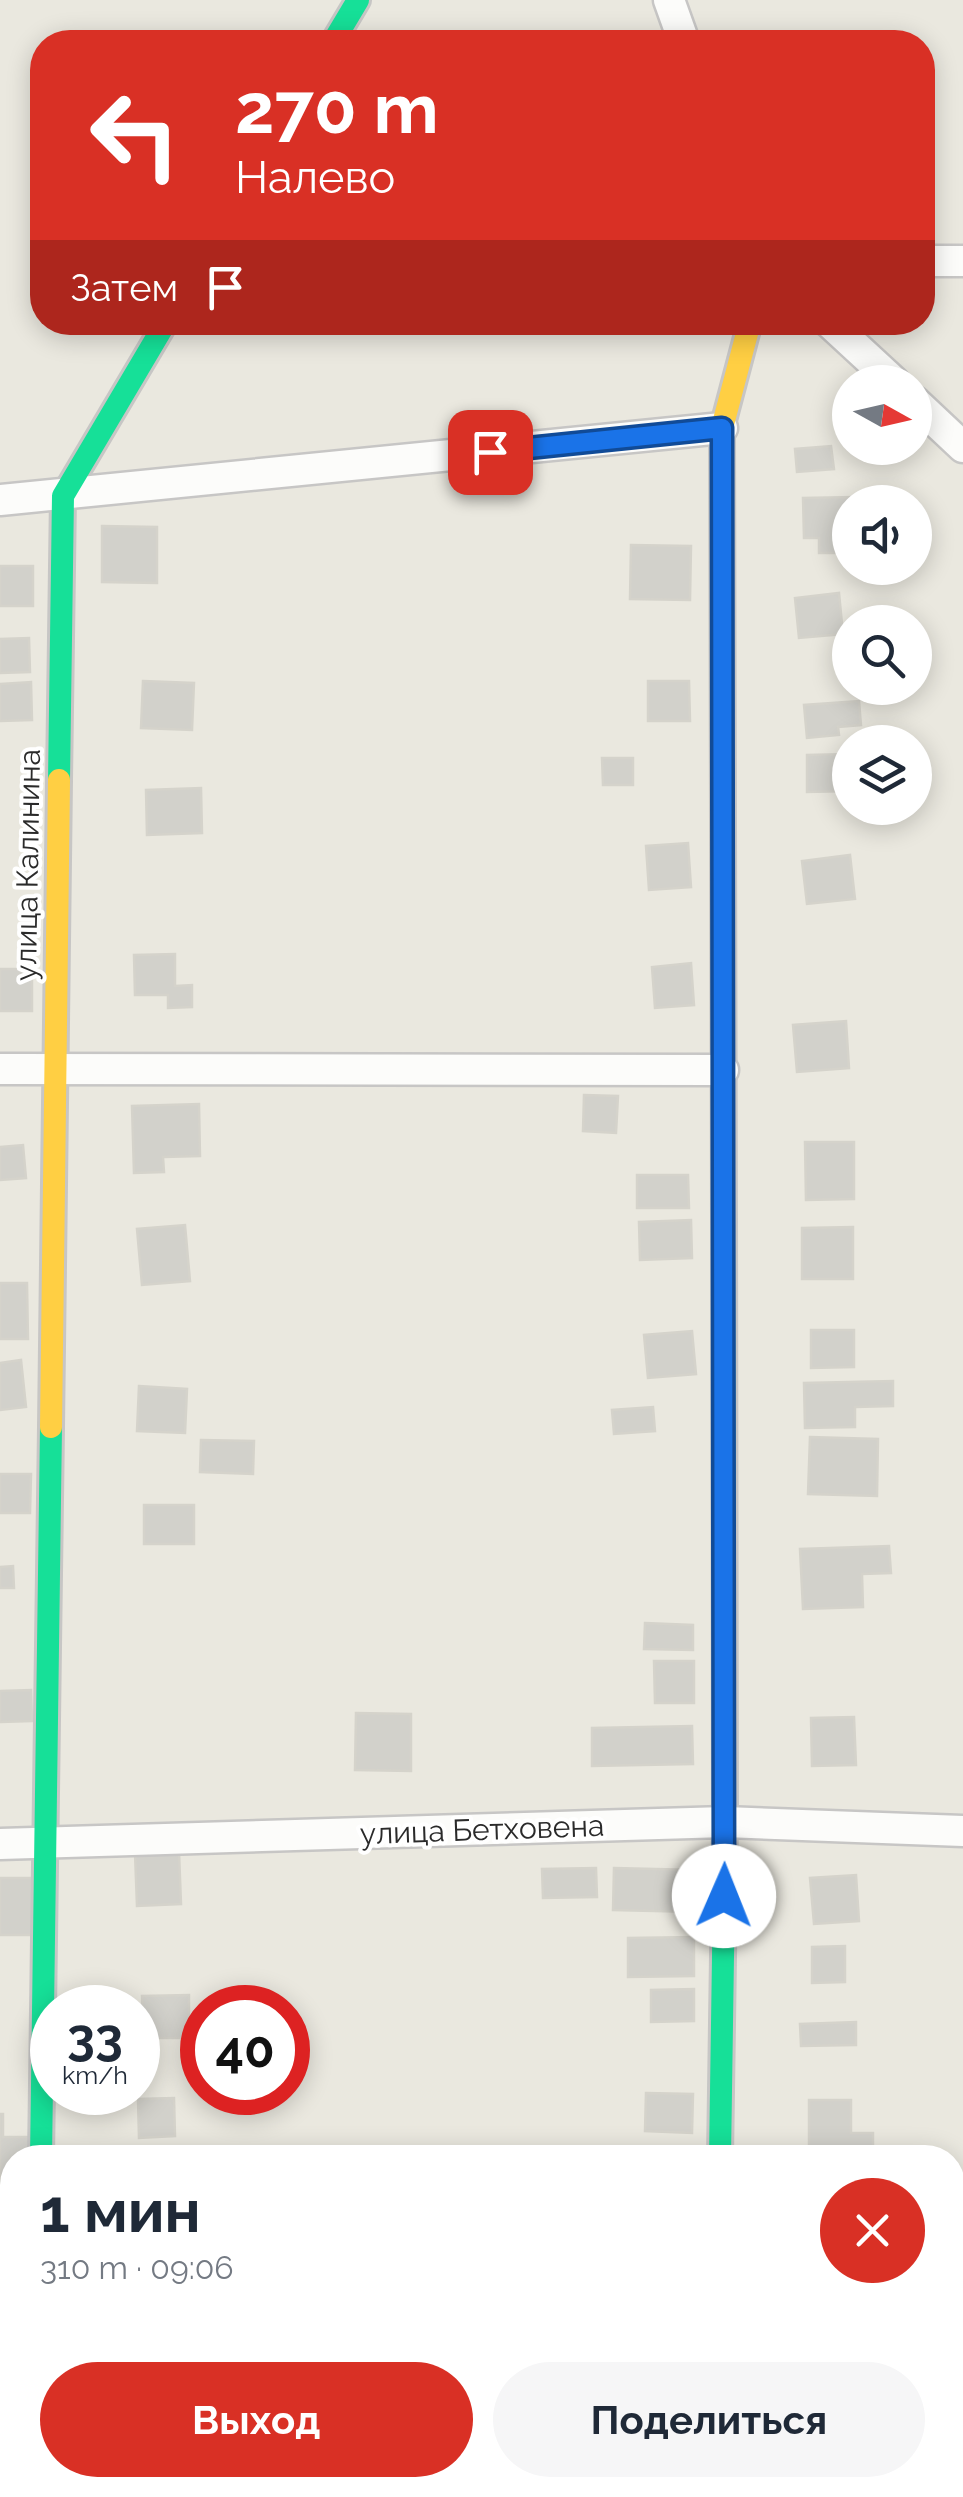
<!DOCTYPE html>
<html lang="ru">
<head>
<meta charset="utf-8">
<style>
	:root { --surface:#fff; --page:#f6f6f7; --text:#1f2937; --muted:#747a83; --accent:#d93025 }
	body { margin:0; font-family:Raleway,sans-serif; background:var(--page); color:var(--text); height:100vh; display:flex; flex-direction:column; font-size:38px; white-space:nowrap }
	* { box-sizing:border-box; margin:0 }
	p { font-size:32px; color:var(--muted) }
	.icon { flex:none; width:55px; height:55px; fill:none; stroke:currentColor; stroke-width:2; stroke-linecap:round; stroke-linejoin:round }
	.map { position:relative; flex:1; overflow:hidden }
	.sheet { position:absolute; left:0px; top:2145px; width:965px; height:352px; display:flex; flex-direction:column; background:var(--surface); border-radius:40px 40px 0 0; box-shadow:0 5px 25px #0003 }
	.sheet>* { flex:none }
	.guide { position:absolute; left:30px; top:30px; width:905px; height:305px; border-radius:40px; box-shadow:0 5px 25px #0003; background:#d93025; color:#fff; overflow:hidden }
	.needle { width:65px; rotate:98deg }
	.tools { position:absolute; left:832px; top:365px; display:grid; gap:20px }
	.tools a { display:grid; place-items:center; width:100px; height:100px; border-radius:50%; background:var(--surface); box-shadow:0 5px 25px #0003; font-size:50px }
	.speed { position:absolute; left:30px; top:1985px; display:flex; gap:20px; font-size:50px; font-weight:700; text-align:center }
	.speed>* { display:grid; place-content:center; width:130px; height:130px; border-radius:50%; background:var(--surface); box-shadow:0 5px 25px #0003; line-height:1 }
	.speed small { font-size:25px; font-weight:400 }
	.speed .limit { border:15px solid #d22; background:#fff; color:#111 }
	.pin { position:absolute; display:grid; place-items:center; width:85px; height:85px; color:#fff; margin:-42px; border-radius:20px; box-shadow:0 5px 15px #0006 }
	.me { position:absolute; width:110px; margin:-55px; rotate:1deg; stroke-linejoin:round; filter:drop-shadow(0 0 8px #0008) }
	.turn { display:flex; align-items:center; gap:35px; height:210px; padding:0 40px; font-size:45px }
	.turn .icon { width:130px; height:130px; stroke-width:2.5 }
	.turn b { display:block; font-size:70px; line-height:85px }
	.then { display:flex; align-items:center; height:95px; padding:0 40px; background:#0003; gap:20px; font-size:38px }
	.round { display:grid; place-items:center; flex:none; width:105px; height:105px; border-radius:52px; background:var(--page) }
	.overview { display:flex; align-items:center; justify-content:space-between; height:170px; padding:0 40px }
	h1 { font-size:60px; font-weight:700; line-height:75px }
	.cta { display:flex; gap:20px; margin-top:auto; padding:20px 40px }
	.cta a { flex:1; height:115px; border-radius:60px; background:var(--accent); color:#fff; font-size:40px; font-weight:700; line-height:115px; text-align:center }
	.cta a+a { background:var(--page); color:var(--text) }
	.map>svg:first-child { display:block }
	.building { fill:#d2d1cb; stroke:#d5d3cb; stroke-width:2.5 }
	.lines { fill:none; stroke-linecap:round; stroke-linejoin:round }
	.street-casing { stroke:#c7c6c5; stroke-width:35 }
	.fast-casing { stroke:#c7c6c5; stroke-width:28 }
	.slow-casing { stroke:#c7c6c5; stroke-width:28 }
	.street { stroke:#fcfcfa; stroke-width:30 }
	.fast { stroke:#16e098; stroke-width:22 }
	.slow { stroke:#ffcf43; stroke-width:22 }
	.route-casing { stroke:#114b97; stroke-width:25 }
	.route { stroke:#1a73e8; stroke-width:18 }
	.labels { text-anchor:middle; stroke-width:8; stroke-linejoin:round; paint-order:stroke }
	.street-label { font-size:30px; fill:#2a2a2a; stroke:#fff }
</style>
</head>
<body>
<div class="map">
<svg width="963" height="2497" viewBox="0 0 963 2497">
	<rect width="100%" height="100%" fill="#eae8df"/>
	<path class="building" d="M831,446L834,469L797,472L795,449Z
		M854,497V502H850V553H819V538H804L803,498Z
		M102,526L157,527V583L102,582Z
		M631,545L691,546L690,600L630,599Z
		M0,566H33V606H0Z
		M839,593L843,634L799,638L795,598Z
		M29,638L30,672L0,673V639Z
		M143,681L194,683L192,730L141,728Z
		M648,681H689L690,721H648Z
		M31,682L32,720L0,721V684Z
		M859,701L861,725L838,727L839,735L807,738L804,705Z
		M850,754V791L807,792V755Z
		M602,758H633V785H603Z
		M201,788L202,833L147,835L146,790Z
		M688,843L691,887L649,890L646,846Z
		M850,855L855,899L807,904L802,861Z
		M175,954V986L192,985V1007L168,1008V995H135L134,955Z
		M691,963L694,1005L655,1008L652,967Z
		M0,969H32V1011H0Z
		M846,1021L849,1068L797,1072L793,1025Z
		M584,1095L618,1096L616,1133L583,1131Z
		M199,1104L200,1156L163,1157L164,1172L134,1173L132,1106Z
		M805,1142H854V1199L806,1200Z
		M23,1145L26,1178L0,1180V1147Z
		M637,1175H688L689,1208H637Z
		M691,1220L692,1258L640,1260L639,1222Z
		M185,1225L190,1281L142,1285L137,1229Z
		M853,1227V1279H802V1228Z
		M0,1283H27L28,1339H0Z
		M811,1330H854V1367L811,1368Z
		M692,1331L696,1374L648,1378L644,1335Z
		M21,1360L26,1407L0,1410V1363Z
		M893,1381V1406L855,1407V1427L805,1428L804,1383Z
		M139,1386L187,1389L185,1433L137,1431Z
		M653,1407L655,1431L614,1434L612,1410Z
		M810,1437L878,1439L877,1496L808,1494Z
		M201,1440L254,1441L253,1474L200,1472Z
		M0,1474H31L30,1513H0Z
		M144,1505H194V1544H144Z
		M889,1546L891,1573L862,1574L863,1607L803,1609L800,1549Z
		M13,1566L14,1588H0V1567Z
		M645,1623L693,1625V1650L644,1649Z
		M654,1661H694V1703H655Z
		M31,1690L32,1721L0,1722V1691Z
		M356,1713L411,1714V1771L355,1770Z
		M854,1717L856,1765L812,1766L811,1718Z
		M692,1726L693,1764L592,1766V1728Z
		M179,1852L181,1904L137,1906L135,1853Z
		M596,1868L597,1897L543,1898L542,1869Z
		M614,1868L696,1870L695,1912L613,1910Z
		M856,1875L859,1921L814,1924L810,1878Z
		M0,1878H33V1935H0Z
		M694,1937V1976L628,1977V1938Z
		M845,1946V1982L812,1983V1947Z
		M694,1989V2021L651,2022V1990Z
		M189,1995V2038H143L142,1996Z
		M856,2022V2045L801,2046L800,2024Z
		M646,2093L693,2094L692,2133L645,2131Z
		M174,2098L175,2136L139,2138L138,2099Z
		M809,2100H851V2133H873V2149H837L833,2158H809Z
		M0,2114H3V2137H29V2158H12V2189H0Z
		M0,2209H12V2262H0Z
		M12,2381V2419L0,2420V2382Z
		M203,2485L204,2497H153L152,2488Z"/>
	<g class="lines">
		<g class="street-casing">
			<path id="street" d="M669,0L684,42
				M922,261H963
				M829,322L894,382
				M915,402L963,447
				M0,500L722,428
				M0,1069L723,1070
				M0,1844L725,1822L963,1831
				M715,2497V2485"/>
		</g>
		<g class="fast-casing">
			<path id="fast" d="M333,42L358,0
				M59,780L63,496L166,322
				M41,2158L51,1427
				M720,2158L725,1822L724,1219"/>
		</g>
		<g class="slow-casing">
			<path id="slow" d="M724,1219L722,428L750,322
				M51,1427L59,780
				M36,2497L37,2485"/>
		</g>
		<use href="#street" class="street"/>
		<use href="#fast" class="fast"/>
		<use href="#slow" class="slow"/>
	</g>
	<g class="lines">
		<g class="route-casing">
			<path id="route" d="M490,452L722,428L724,1896"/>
		</g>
		<use href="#route" class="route"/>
	</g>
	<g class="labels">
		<g class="street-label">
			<text transform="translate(28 865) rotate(-89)" y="10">улица Калинина</text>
			<text transform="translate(482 1830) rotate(-2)" y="10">улица Бетховена</text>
		</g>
	</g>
</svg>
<div class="tools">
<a><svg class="needle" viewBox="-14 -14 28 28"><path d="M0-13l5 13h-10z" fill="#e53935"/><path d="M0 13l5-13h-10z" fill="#747a83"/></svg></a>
<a><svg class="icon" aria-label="sound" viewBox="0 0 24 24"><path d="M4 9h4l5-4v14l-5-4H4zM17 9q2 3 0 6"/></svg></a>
<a><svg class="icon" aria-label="search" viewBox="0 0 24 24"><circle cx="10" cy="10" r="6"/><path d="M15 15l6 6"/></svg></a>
<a><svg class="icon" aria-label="layers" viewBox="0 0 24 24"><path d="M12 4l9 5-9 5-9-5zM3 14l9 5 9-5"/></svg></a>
</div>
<div class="speed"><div>33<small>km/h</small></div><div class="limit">40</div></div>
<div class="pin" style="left:490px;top:452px;background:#d93025"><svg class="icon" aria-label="arrive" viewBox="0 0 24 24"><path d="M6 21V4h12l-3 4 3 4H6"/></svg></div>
<svg class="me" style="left:724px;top:1896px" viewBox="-20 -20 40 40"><circle r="19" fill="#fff"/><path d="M0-13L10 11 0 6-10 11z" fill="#1a73e8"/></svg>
<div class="guide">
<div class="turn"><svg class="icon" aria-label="left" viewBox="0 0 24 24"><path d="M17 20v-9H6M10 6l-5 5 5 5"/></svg><div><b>270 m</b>Налево</div></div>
<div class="then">Затем<svg class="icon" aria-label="arrive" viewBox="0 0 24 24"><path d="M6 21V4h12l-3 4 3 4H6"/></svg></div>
</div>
<section class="sheet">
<div class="overview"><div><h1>1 мин</h1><p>310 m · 09:06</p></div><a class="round" style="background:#d93025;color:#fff"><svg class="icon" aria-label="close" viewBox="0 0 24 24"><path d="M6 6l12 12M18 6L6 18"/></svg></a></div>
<div class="cta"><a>Выход</a><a>Поделиться</a></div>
</section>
</div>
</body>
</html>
